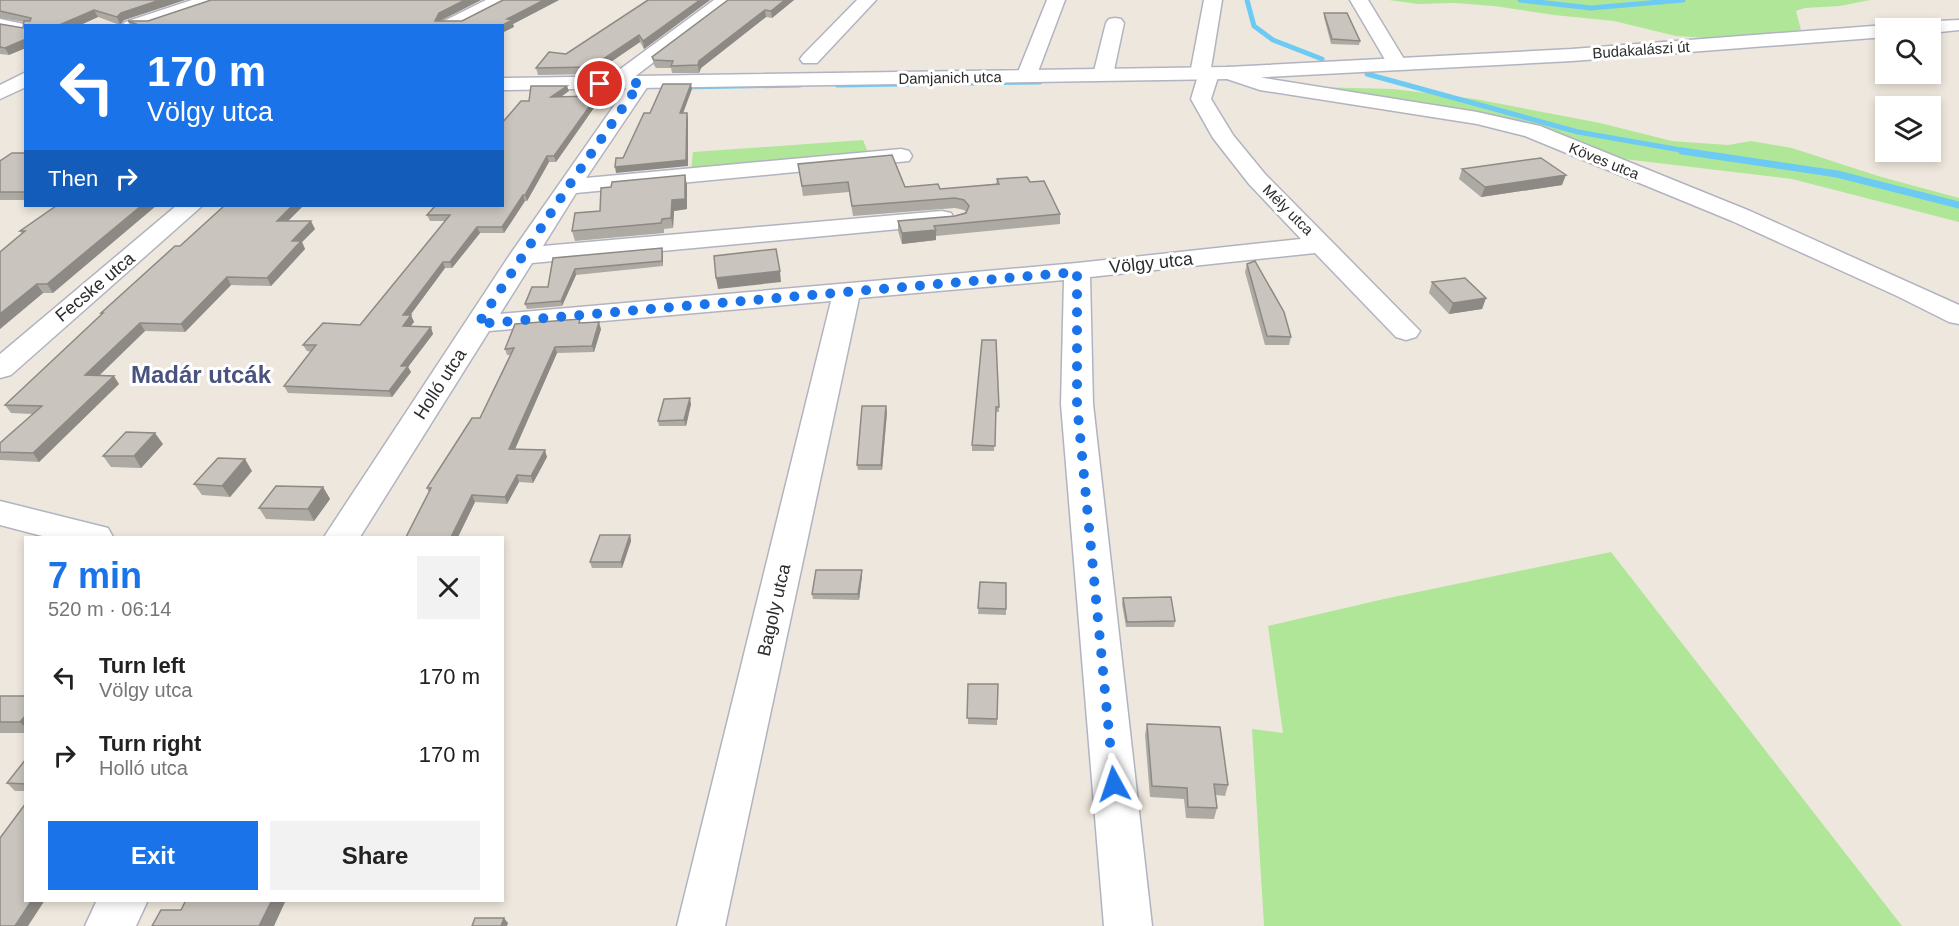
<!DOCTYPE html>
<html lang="en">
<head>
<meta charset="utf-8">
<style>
	:root { --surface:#fff; --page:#f2f2f2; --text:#222; --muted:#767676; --accent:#1a73e8 }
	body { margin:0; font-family:Arial,sans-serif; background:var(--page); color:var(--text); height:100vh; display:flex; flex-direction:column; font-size:22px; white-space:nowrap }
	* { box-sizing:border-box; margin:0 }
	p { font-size:20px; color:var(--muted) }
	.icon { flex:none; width:33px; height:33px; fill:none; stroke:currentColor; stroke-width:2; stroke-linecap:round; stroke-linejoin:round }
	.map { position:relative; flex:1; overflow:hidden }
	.details { position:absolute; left:24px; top:536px; width:480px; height:366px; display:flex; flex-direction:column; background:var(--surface); border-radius:0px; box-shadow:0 3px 9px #0003 }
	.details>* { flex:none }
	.guide { position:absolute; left:24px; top:24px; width:480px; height:183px; border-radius:0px; box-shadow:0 3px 9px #0003; background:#1a73e8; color:#fff; overflow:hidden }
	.controls { position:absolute; left:1875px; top:18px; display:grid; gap:12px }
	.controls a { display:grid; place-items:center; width:66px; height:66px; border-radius:0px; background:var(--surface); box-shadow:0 3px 9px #0003; font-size:30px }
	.pin { position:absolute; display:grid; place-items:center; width:51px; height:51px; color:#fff; margin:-26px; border:3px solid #fff; border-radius:50%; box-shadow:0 2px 6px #0007 }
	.me { position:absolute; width:66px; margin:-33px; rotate:355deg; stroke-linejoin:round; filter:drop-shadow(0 0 4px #0008) }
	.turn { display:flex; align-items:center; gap:21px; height:126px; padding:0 24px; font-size:27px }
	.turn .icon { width:78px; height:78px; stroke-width:2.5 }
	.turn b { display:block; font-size:42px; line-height:51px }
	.then { display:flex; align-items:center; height:57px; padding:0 24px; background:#0003; gap:12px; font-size:22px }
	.round { display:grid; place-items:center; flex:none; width:63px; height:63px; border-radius:0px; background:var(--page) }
	.head { display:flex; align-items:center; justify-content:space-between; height:102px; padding:0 24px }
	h1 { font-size:36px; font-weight:600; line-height:45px; color:var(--accent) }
	.cta { display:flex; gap:12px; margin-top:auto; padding:12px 24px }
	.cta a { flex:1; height:69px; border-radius:0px; background:var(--accent); color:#fff; font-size:24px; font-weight:600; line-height:69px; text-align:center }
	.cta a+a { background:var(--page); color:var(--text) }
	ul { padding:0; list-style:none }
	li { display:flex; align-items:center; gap:18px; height:78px; padding:0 24px }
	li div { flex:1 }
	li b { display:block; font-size:22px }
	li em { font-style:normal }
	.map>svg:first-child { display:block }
	.green { fill:#b0e698 }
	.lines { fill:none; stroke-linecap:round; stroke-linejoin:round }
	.stream-far1 { stroke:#6dcbf3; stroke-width:5 }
	.stream { stroke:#6dcbf3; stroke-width:7 }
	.street-casing { stroke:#b2b3c0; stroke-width:3 }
	.secondary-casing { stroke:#b2b3c0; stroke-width:3 }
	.street { fill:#fff; fill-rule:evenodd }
	.secondary { fill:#fff; fill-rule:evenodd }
	.wall { fill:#ada9a3 }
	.shaded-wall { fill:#8d8984 }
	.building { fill:#c9c4bd; stroke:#8d8984; stroke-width:1.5 }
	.route { stroke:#1a73e8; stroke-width:10; stroke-dasharray:0 18 }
	.labels { text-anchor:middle; stroke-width:6; stroke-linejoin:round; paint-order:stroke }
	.far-street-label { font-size:15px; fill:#2c2c2c; stroke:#fff }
	.street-label { font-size:18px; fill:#2c2c2c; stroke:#fff }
	.district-label { font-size:24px; font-weight:bold; fill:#4a527e; stroke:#fff }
</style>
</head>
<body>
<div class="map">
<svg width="1959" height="926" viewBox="0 0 1959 926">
	<rect width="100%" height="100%" fill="#eee7dd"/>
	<path class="green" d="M1389,0H1870L1840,6L1805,8L1796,11L1801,30L1719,39L1676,36L1614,21L1554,15L1494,6L1454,3L1418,4Z
		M1311,87L1393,89L1475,99L1600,123L1672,141L1728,145L1751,141L1792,148L1878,176L1959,198V222L1792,179L1607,157L1534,127Z
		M863,140L869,155L691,170L693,152Z
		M1611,552L1902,926H1264L1252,729L1283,733L1268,626L1384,599Z"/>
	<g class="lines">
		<path class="stream-far1" d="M1247,0L1254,26L1273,40L1322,59
			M1520,0L1591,8L1683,0
			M1367,74L1578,132L1692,152
			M837,85L1040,82
			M681,87L800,85"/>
		<path class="stream" d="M1682,151L1837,174L1959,205"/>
		<g class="street-casing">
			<path id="street" d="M192,0H219L216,4L151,26H122L125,22Z
				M486,0H509L506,4L463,26H439L442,22Z
				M714,0H734L633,78L647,79L650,83L586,178L901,149L909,151L912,156L909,161L576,193L543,246L942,211L951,213L954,218L951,223L942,225L532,263L500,314L1077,263L1301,239L1249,184L1213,138L1191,99L1197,79L1190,74L1204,0H1222L1211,68L1218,72L1221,69L1228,67L1264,78L1477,112L1540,126L1750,211L1959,305V324L1949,322L1897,296L1732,221L1525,136L1477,124L1260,90L1221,77L1219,74L1211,99L1233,135L1265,174L1420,331L1416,337L1406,340L1396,337L1315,253L1090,277L1093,404L1152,926H1104L1061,404L1064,280L859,298L725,926H677L831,301L489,331L360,537H324L509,256L627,87H613L610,83L619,70Z
				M857,0H876L817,63H803L800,59L803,55Z
				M1047,0H1065L1036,77L1033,81H1019L1016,77Z
				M1350,0H1368L1407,64L1404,68H1390Z
				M1115,18L1121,19L1124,23L1113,75L1110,79H1096L1093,75L1106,23L1109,19Z
				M26,72V87L0,99V85Z
				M176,206H202L11,375L0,378V354Z
				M0,501L108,528L113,537H46L0,525Z
				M97,900H148L136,926H85Z"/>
		</g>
		<g class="secondary-casing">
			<path id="secondary" d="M0,19L33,26H26V33L0,29Z
				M1959,20V30L1930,33V28H1908L1911,24L1917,22Z
				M1886,25L1894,28H1886V37L1572,61L1228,79L502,90V78L1228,67L1572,49Z"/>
		</g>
		<use href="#street" class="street"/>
		<use href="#secondary" class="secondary"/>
	</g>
	<path class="wall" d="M0,0H185L124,20L120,25L98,17L78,26H26L9,55L0,54V24L23,28L24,22L0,18Z
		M211,0H481L441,21H462L503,0H559L513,24L514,27L502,26H130L128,21H148Z
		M648,0H710L644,49L640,42L593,74L538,75L536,68L566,54Z
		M728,0H794L772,18L766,17L701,68L699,73H672L671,68H656L654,65L652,57Z
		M1324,13L1360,41L1359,45L1331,44L1324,17Z
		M569,91L561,97L598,102L556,162H549L527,201H525L504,233H480L452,268H445L410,315L414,322L410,326L433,334L408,367L411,372L392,397L288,393L284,386L312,352L307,351L303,345L360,325L445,221H430L427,215L502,206L529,101Z
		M26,153V200H0V161Z
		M798,164L905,187L940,189L996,184L997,179L1030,182L1060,214V224L936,236V240L902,244L898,231V221L955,216L966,212L964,210L955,208L853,216L849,192L803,196Z
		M1462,169L1562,185L1481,197L1459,179Z
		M687,185V209L674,211L673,228L664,229V233L575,241L572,231L600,211Z
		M56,206L53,293H43L0,329L22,234L20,231Z
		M224,206H303L288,221L315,229L302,242L305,249L271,286L231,285L185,332L145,331L99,376L119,384L39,462L0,460V443L33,414L11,413L5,405L102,314L101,313L180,246Z
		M662,248L663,253V266L576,275L562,306L527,309L525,304L548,287L553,258Z
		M1247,264L1291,337L1289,345H1265L1245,272Z
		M1432,282L1486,298L1482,309L1449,314L1429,293Z
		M581,323L601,329L594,352L557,353L515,449L547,457L533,483L519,482L507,504L475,502L458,537H406L429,493L427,488L480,418L510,355H507L505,349Z
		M996,340L999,407V412H996L994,451H972V445Z
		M691,404L686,426H659L658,421Z
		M887,412L882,470H858L857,465Z
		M163,444L141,468L111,467L103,456Z
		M252,471L230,497L202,495L194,484Z
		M323,487L330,499L314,521L266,519L259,508Z
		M630,535L631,541L622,568H592L590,562Z
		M862,576L859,600L813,599L812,594Z
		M980,582L1006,609V615L978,614Z
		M1123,598L1175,621L1174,627H1126L1122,604Z
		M968,684H998L997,725L968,724Z
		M0,696H26V733H0Z
		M1147,724L1228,785L1225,796L1216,795L1217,808L1214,819L1186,818L1184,799L1150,797L1145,735Z
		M26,759V791H15L7,783Z"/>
	<path class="shaded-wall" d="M160,0H185L124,20L120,25L117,17L121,13Z
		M465,0H481L441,20L438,26L435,21L439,13Z
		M544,0H559L513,24L514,27L502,33V26H501L507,19Z
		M700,0H710L644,49L643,41Z
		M785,0H794L772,18L771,11Z
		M94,10L98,17L78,26H57Z
		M765,10L766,17L701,68L699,73L698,65L699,61Z
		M639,35L640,42L593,74L591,67Z
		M26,39V48L9,55L5,48Z
		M691,84L692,89L681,119L680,113Z
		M567,86L569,91L553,102L551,97Z
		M597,96L598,102L556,162L554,156Z
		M687,113L688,119V166L616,173L615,167Z
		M547,156L549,162L527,201L525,195Z
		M685,175L687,185V209L674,211L673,228L671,218L672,200Z
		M1566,175L1562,185L1481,197L1485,187Z
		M523,195L525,201L504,233L502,227Z
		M141,206H156L53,293L47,284Z
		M292,206H303L281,228L277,221Z
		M311,221L315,229L302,242L305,249L271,286L267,278L292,241Z
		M477,227L480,233L452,268L450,262Z
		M936,230V240L902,244V233Z
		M662,248L663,253V266L662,261Z
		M443,262L445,268L406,321L403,315Z
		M575,269L576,275L562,306L561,301Z
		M780,271L781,282L718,289L716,278Z
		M227,277L231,285L185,332L181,324Z
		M37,284L43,293L0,329V314Z
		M1486,298L1482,309L1449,314L1453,303Z
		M411,315L414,322L406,332L403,326Z
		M599,322L601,329L594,352L592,346Z
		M140,323L145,331L90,384L85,375Z
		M431,327L433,334L408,367L411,372L392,397L389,391L401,366Z
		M555,347L557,353L512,456L509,449Z
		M114,376L119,384L39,462L33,453Z
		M690,398L691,404L686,426L684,420Z
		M886,406L887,412L882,470L881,465Z
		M155,433L163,444L141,468L134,456Z
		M545,450L547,457L533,483L531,476Z
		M245,459L252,471L230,497L222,486Z
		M517,475L519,482L507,504L505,497Z
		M323,487L330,499L314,521L308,509Z
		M472,495L475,502L458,537H451Z
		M630,535L631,541L622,568L621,562Z
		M862,570V576L859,600L858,594Z
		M26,715V728L20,722Z
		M32,900H45L28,926H15Z
		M272,900H286L274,926H259Z
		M504,918L508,923L507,926H501Z"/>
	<path class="building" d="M0,0H160L121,13L117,17L94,10L57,26H26V39L5,48L0,47V24L23,28L24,21H30L31,18L0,11Z
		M211,0H465L439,13L435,21H462L503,0H544L507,19L512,20L501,26H141L128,21H148Z
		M648,0H700L643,41L639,35L591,67L536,68L549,52L566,54Z
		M728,0H785L771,11L765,10L699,61L698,65L671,66L673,61L654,60L652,57Z
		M1324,13H1347L1360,41L1332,39Z
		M663,84H691L680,113H687L686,160L615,167L616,158H623L644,113H650Z
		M531,86H567L551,97L597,96L554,156H547L525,195H523L502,227H477L450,262H443L403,315H411L403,326L431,327L401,366H408L389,391L284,386L316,345H303L323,323L360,325L450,215H427L435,206H502V123L521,101H529Z
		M12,153H26V192H0V161Z
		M892,155L905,187L938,184L940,189L999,184L997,179L1027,177L1030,182L1044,181L1060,214L934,226L936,230L902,233L898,221L955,216L966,213L969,206L964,200L955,198L852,206L848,182L802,186L798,164Z
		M1541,158L1566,175L1485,187L1462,169Z
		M685,175V199L672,200L671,218L662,219L661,223L572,231L575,213L600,211L601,188L611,187L612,182Z
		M56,206H141L47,284H37L0,314V252L25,231H20Z
		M224,206H292L277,221H311L292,241H301L267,278L227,277L181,324L140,323L85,375L114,376L33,453L0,452V443L42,406L5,405L103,313H101L175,246H180Z
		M662,248V261L575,269L561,301L525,304L532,287H548L553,258Z
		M776,249L780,271L716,278L714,256Z
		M1255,261L1284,312L1291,337L1267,336L1247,264Z
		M1465,278L1486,298L1453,303L1432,282Z
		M580,319L579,323L599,322L592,346L555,347L509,449L545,450L531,476L517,475L505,497L472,495L451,537H406L431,488H427L472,418H480L514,348L505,349L515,324Z
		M982,340H996L999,407H996L995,446L972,445Z
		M690,398L684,420L658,421L664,399Z
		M862,406H886L881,465H857Z
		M126,432L155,433L134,456H103Z
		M218,458L245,459L222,486L194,484Z
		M276,486L323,487L308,509L259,508Z
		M600,535H630L621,562H590Z
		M816,570H862L858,594H812Z
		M980,582L1006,583V609L978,608Z
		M1171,597L1175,621L1127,622L1123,598Z
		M968,684H998L997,719L967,718Z
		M0,696H26V715L20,722H0Z
		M1147,724L1220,727L1228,785L1214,784L1217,808L1188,807L1187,788L1152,786Z
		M26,759V784L7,783Z
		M26,803V900H32L15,926H0V838Z
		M186,900H272L259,926H152L161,910H181Z
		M475,918H504L501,926H472Z"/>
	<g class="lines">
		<path class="route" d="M600,84L640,83L568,187L478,324L1077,272V404L1114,784"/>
	</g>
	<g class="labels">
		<g class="far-street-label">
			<text transform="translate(1641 50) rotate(-4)" y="5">Budakalászi út</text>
			<text transform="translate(950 78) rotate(-1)" y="5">Damjanich utca</text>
			<text transform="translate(1604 161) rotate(22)" y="5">Köves utca</text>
			<text transform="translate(1288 210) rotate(45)" y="5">Mély utca</text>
		</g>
		<g class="street-label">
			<text transform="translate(1151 263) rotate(-6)" y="6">Völgy utca</text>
			<text transform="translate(95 287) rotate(-40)" y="6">Fecske utca</text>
			<text transform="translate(440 384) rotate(-57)" y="6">Holló utca</text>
			<text transform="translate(774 610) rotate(-77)" y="6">Bagoly utca</text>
		</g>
		<g class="district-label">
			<text x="201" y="383">Madár utcák</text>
		</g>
	</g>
</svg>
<div class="controls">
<a><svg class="icon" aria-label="search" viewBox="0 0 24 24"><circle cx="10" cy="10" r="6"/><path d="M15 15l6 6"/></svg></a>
<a><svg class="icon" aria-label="layers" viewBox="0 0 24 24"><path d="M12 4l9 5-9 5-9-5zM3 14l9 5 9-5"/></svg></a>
</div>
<div class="pin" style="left:600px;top:84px;background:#d93025"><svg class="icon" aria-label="arrive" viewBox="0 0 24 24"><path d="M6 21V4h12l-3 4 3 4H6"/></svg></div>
<svg class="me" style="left:1114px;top:784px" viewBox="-20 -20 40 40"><path d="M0-17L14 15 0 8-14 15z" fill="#1a73e8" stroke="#fff" stroke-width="4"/></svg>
<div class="guide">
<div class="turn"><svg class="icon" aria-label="left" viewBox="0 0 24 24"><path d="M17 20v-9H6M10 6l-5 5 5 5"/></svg><div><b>170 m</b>Völgy utca</div></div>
<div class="then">Then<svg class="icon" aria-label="right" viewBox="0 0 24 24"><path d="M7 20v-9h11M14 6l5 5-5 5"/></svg></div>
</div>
<section class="details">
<div class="head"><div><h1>7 min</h1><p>520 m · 06:14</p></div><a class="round"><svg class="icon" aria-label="close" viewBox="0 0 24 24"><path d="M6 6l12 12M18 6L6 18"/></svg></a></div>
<ul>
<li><svg class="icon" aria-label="left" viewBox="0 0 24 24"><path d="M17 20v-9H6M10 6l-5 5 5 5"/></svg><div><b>Turn left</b><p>Völgy utca</p></div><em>170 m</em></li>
<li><svg class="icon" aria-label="right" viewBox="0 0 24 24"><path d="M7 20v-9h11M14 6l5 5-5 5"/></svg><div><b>Turn right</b><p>Holló utca</p></div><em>170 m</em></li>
</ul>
<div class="cta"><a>Exit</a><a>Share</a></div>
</section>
</div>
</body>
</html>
